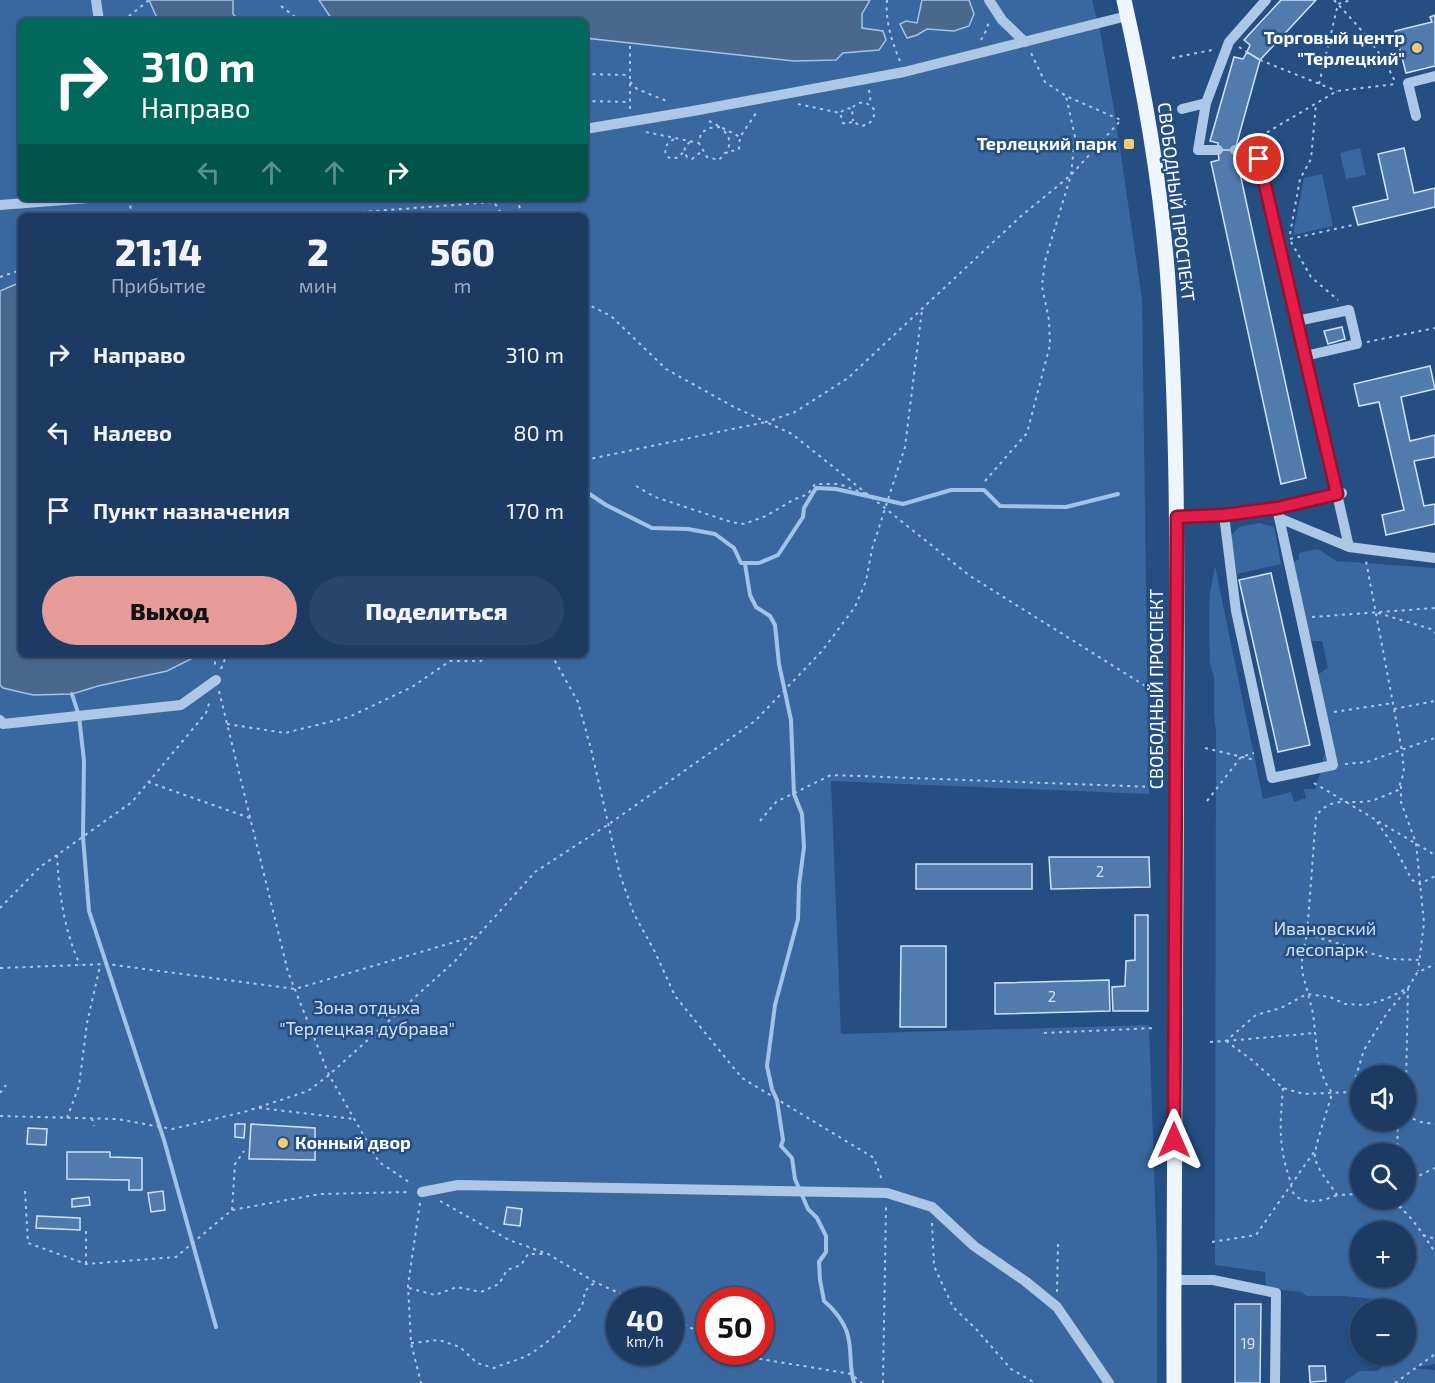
<!DOCTYPE html>
<html lang="ru">
<head>
<meta charset="utf-8">
<style>
	:root { --surface:#1c3a62; --page:#29456b; --text:#f1f3f6; --muted:#a0adbe; --line:#3a5477; --accent:#e69b98 }
	body { margin:0; font-family:"Exo 2",sans-serif; background:var(--page); color:var(--text); height:100vh; display:flex; flex-direction:column; font-size:22px; white-space:nowrap }
	* { box-sizing:border-box; margin:0 }
	p { font-size:20px; color:var(--muted) }
	.icon { flex:none; width:33px; height:33px; fill:none; stroke:currentColor; stroke-width:2; stroke-linecap:round; stroke-linejoin:round }
	.map { position:relative; flex:1; overflow:hidden }
	.drawer { position:absolute; left:18px; top:213px; width:570px; height:444px; display:flex; flex-direction:column; background:var(--surface); border-radius:9px; box-shadow:0 2px 4px #0004,0 0 0 2px var(--line) }
	.drawer>* { flex:none }
	.top-card { position:absolute; left:18px; top:18px; width:570px; height:183px; border-radius:9px; box-shadow:0 2px 4px #0004,0 0 0 2px var(--line); background:#00695c; color:#fff; overflow:hidden }
	.tools { position:absolute; left:1350px; top:1065px; display:grid; gap:12px }
	.tools a { display:grid; place-items:center; width:66px; height:66px; border-radius:50%; background:var(--surface); box-shadow:0 2px 4px #0004,0 0 0 2px var(--line); font-size:30px }
	.speed { position:absolute; left:606px; top:1287px; display:flex; gap:12px; font-size:30px; font-weight:700; text-align:center }
	.speed>* { display:grid; place-content:center; width:78px; height:78px; border-radius:50%; background:var(--surface); box-shadow:0 2px 4px #0004,0 0 0 2px var(--line); line-height:1 }
	.speed small { font-size:15px; font-weight:400 }
	.speed .limit { border:9px solid #d22; background:#fff; color:#111 }
	.pin { position:absolute; display:grid; place-items:center; width:51px; height:51px; color:#fff; margin:-26px; border:3px solid #fff; border-radius:50%; box-shadow:0 2px 6px #0007 }
	.me { position:absolute; width:66px; margin:-33px; rotate:0deg; stroke-linejoin:round; filter:drop-shadow(0 0 4px #0008) }
	.turn { display:flex; align-items:center; gap:21px; height:126px; padding:0 24px; font-size:27px }
	.turn .icon { width:78px; height:78px; stroke-width:2.5 }
	.turn b { display:block; font-size:42px; line-height:51px }
	.lanes { display:flex; align-items:center; height:57px; padding:0 24px; background:#0003; justify-content:center; gap:30px; direction:ltr }
	.lanes .off { opacity:.35 }
	.eta { display:flex; justify-content:space-evenly; align-items:center; height:102px; text-align:center }
	.eta b { font-size:36px; font-weight:800; line-height:42px }
	.action { display:flex; gap:12px; margin-top:auto; padding:12px 24px }
	.action a { flex:1; height:69px; border-radius:36px; background:var(--accent); color:#111; font-size:24px; font-weight:800; line-height:69px; text-align:center }
	.action a+a { background:var(--page); color:var(--text) }
	ul { padding:0; list-style:none }
	li { display:flex; align-items:center; gap:18px; height:78px; padding:0 24px }
	li div { flex:1 }
	li b { display:block; font-size:22px }
	li em { font-style:normal }
	.map>svg:first-child { display:block }
	.green { fill:#3968a0; fill-rule:evenodd }
	.water { fill:#4a678d; stroke:#a2c3e8; stroke-width:1.5 }
	.lines { fill:none; stroke-linecap:round; stroke-linejoin:round }
	.stream { stroke:#a2c3e8; stroke-width:4 }
	.building { fill:#517bad; stroke:#d1e2f6; stroke-width:1.5 }
	.path { stroke:#adc8e7; stroke-width:2; stroke-dasharray:3 4.5; stroke-linecap:butt }
	.minor { stroke:#adc8e7; stroke-width:10 }
	.major { stroke:#eff5fd; stroke-width:15 }
	.route-casing { stroke:#92132f; stroke-width:15 }
	.route { stroke:#e11d48; stroke-width:10 }
	.poi-dot { fill:#f1cc71; stroke:#254e83; stroke-width:2 }
	.labels { text-anchor:middle; stroke-width:5; stroke-linejoin:round; paint-order:stroke }
	.number-label { font-size:15px; fill:#d4deea }
	.poi-label { font-size:18px; font-weight:bold; fill:#fff; stroke:#254e83; text-anchor:end }
	.street-label { font-size:18px; fill:#fff; stroke:#254e83 }
	.park-label { font-size:18px; fill:#d1e2f6; stroke:#254e83 }
</style>
</head>
<body>
<div class="map">
<svg width="1435" height="1383" viewBox="0 0 1435 1383">
	<rect width="100%" height="100%" fill="#254e83"/>
	<path class="green" d="M0,0H1092L1100,31L1115,115L1142,299L1149,794L831,781L841,1034L1149,1025L1157,1254V1383H0ZM21,21H585V198H21ZM21,216H585V654H21ZM620,1300H670V1352H620ZM710,1300H760V1352H710Z
		M1360,148L1366,175L1346,179L1340,153Z
		M1322,174L1333,226L1293,235L1304,178Z
		M1259,523L1274,527L1281,564L1237,574L1231,536L1239,527Z
		M1318,549L1336,561L1435,568V1364L1413,1368L1435,1370V1383H1345V1381L1360,1371H1377L1393,1359L1394,1355L1406,1354V1310L1385,1309L1394,1301L1344,1296H1307L1301,1292L1266,1288L1265,1272L1215,1265L1216,731L1214,715V677L1210,663L1209,621L1210,593L1215,566L1263,799L1291,792L1294,802L1306,798L1304,789H1315L1323,766V758L1326,751L1314,677L1328,668L1322,641H1306L1290,565L1299,559V553ZM1360,1076H1406V1120H1360ZM1360,1154H1406V1198H1360ZM1360,1232H1406V1276H1360Z"/>
	<path class="water" d="M149,0H233V14L240,21H164L156,16Z
		M319,0H870L862,14V28L883,31L886,40L879,50L843,53L836,60L794,61L585,38V21H333Z
		M922,0H969L974,14L969,26L954,31L927,29L917,35L907,38L900,24L906,21L917,23Z
		M21,282V654H195L193,658L167,671L98,686L72,694L33,695L3,688L0,685V291Z"/>
	<g class="lines">
		<path class="stream" d="M588,493L606,505L652,528L688,529L715,534L734,548L741,563H759L778,555L803,517L804,508L816,488L836,489L903,504L951,490H984L1000,506L1066,507L1118,494
			M745,564L750,595L756,607L770,616L775,625L779,664L791,720L794,794L802,814L804,847L799,885L798,919L775,1005L767,1066L772,1089L777,1100L783,1140L781,1146L792,1158L795,1179L808,1209L817,1218L826,1236V1252L819,1262L820,1280L824,1301C834,1309 845,1323 848,1336C852,1351 849,1367 854,1383
			M72,694L79,716L84,761L83,837L89,911L164,1140L216,1327"/>
	</g>
	<path class="building" d="M1281,0H1316L1260,60L1247,52L1250,45L1244,40Z
		M1435,15V66L1406,73L1395,31L1432,22L1430,17Z
		M1247,52L1260,60L1235,150H1218V143L1210,141L1234,57L1243,59Z
		M1404,148L1414,193L1435,188V207L1358,225L1353,207L1388,199L1378,154Z
		M1218,150H1235L1306,478L1281,484L1211,162L1219,160Z
		M1342,327L1345,339L1328,344L1324,331Z
		M1430,366L1435,389L1401,397L1410,441L1435,435V457L1414,461L1424,506L1435,504V524L1386,535L1382,515L1404,510L1379,402L1359,406L1354,384Z
		M1271,573L1310,745L1278,752L1239,580Z
		M1049,857H1149L1150,887L1051,889Z
		M916,864H1032V889H916Z
		M1135,915H1148V1011H1113L1112,987L1125,986L1126,961L1135,960Z
		M901,946H946V1027H900Z
		M1109,980L1110,1011L995,1014V983Z
		M235,1124H245L244,1138L235,1137Z
		M251,1124L315,1128V1160L249,1159Z
		M28,1128L47,1129L46,1145L27,1144Z
		M67,1152H110V1157L142,1158V1190H129V1180L67,1179Z
		M163,1191L165,1210L151,1212L148,1193Z
		M89,1197L90,1205L72,1207V1199Z
		M507,1207L522,1209L520,1226L504,1224Z
		M37,1216L80,1218V1230L36,1228Z
		M1235,1304H1261L1260,1383H1235Z
		M1309,1366H1325L1326,1381L1310,1382Z"/>
	<g class="lines">
		<path class="path" d="M887,0C885,21 892,42 900,61
			M1334,0C1358,26 1382,51 1396,84
			M281,6L300,21
			M123,21L149,0
			M981,40L987,29L989,20
			M630,46V110
			M1239,47L1247,52
			M1172,58L1212,50
			M1260,60L1337,91
			M585,74L630,75
			M630,82L637,89L669,102
			M1319,84L1338,4L1351,0
			M869,90L871,104
			M585,101L630,102
			M798,104L840,113L843,123L848,124L853,121L860,126C870,125 873,121 875,111C869,102 860,99 852,108L853,121
			M841,112L845,109L852,108
			M709,121L740,137L758,110
			M720,127L709,128L701,133L699,143L707,157L719,160L725,153L739,149L740,137
			M724,131C731,138 730,144 727,153
			M646,132L699,143
			M674,139C666,144 664,147 666,156L672,159L679,157L684,151
			M1254,140L1337,91L1396,84
			M690,142C684,147 683,150 687,157L692,159L701,152
			M130,198L131,216
			M517,198L522,216
			M309,216L494,202L503,216
			M1290,234L1300,179L1311,159L1316,104
			M1290,239L1353,225
			M1291,242L1311,277L1338,300
			M0,277L21,270
			M585,303L611,316L666,369L734,407L766,422L795,412L848,378L1020,217L1071,175L1121,120L1066,96L1045,82L1031,53
			M1367,342L1435,328
			M585,460L766,422L792,434L970,576L1147,687L1154,697
			M985,481L1027,433L1050,345L1049,320L1042,286L1045,261L1071,175L1075,137L1066,96
			M636,486L655,497L731,522L744,524L766,516L793,500L808,494L815,484H839L866,494
			M1378,613L1431,629L1435,633
			M1312,617L1435,608
			M215,654V669
			M551,654L578,702L591,749L620,875L634,914L655,952L675,996L742,1078L874,1158L882,1180
			M221,669L227,654
			M219,691L288,972L329,1075L379,1162L412,1184
			M1394,709L1435,701
			M1334,712L1393,703
			M227,724L285,733L349,717L412,687L450,661H481L489,654
			M1205,748L1255,760
			M1345,764L1367,762L1435,738
			M148,782L250,818
			M1314,783L1435,855
			M1401,786V802L1416,843L1424,923L1418,971
			M1207,801L1241,757L1254,753
			M760,821L776,802L831,775L1154,787
			M1377,822L1395,848L1412,880L1420,884L1435,876
			M57,855C59,893 64,930 80,965
			M0,908L40,867L132,802L206,713L210,701
			M1307,934L1390,959L1420,960
			M0,968L107,964L295,989L475,936
			M1044,1033L1155,1028
			M1226,1041L1252,1060L1283,1088L1304,1094L1351,1092L1360,1106
			M1226,1041L1315,1033
			M1210,1042L1226,1041L1256,1015L1281,1008L1307,994L1330,997L1345,1004L1366,1005L1386,999L1408,988L1417,973L1435,964
			M1283,1088C1280,1124 1278,1145 1290,1180C1292,1186 1291,1193 1297,1197C1308,1205 1326,1200 1337,1195
			M1351,1092L1364,1050L1387,1013L1408,988L1406,1084
			M0,1093L6,1085
			M259,1108L354,1119
			M0,1116L117,1119L172,1129L244,1112L308,1091L329,1075L455,961L535,872L609,824L755,721L822,651L855,607L866,581L872,549L905,447L922,310
			M1406,1116L1421,1122L1435,1124
			M67,1118L79,1086L87,1023L100,966
			M92,1118L94,1126
			M1397,1154L1398,1120
			M1406,1182L1435,1168
			M25,1191L28,1243L86,1264L176,1257L232,1210L320,1194L410,1192
			M1360,1194L1337,1195C1330,1184 1318,1171 1315,1158C1313,1150 1329,1106 1332,1093L1325,1082L1318,1061L1313,1013L1302,971V956L1307,934L1316,816C1332,795 1347,805 1370,801C1379,799 1389,794 1398,790L1404,772L1402,751L1366,561
			M1386,1198C1409,1210 1421,1232 1435,1252
			M1400,1198L1401,1208
			M440,1201L509,1240L548,1254L595,1282L634,1300
			M420,1203L408,1285L411,1343L421,1383
			M232,1210L235,1164L244,1151
			M932,1223L934,1266L953,1307L976,1329L1011,1369L1035,1383
			M1423,1235L1435,1239
			M1212,1242L1256,1235L1314,1152
			M86,1264V1231
			M409,1288L435,1295L457,1287L481,1292L499,1284L507,1270L521,1265L528,1254H545
			M1057,1292L1058,1244
			M670,1318L710,1337
			M411,1343L439,1340L460,1347L477,1363L494,1368C505,1363 516,1361 526,1356C541,1349 575,1320 582,1305C584,1301 584,1295 585,1291L595,1282
			M738,1352L749,1357L851,1374L862,1383
			M883,1383L886,1206
			M1395,1383L1435,1354"/>
		<path class="minor" d="M96,0L99,21
			M989,0L1002,20L1025,42
			M1206,103L1198,150H1218
			M1182,109L1206,103L1229,42L1266,0
			M1416,116L1408,83L1435,76
			M585,129L693,111L904,72L1127,16
			M0,205L90,198
			M1297,321L1349,310L1357,344L1305,356
			M1342,493L1337,494L1349,547
			M1224,515L1236,611L1272,778L1333,765L1277,508
			M1177,517L1224,515L1277,508L1337,494L1259,159L1248,150H1235
			M1279,518L1349,547L1435,558
			M0,720L3,724L181,705L216,680
			M422,1192L458,1185L887,1193L932,1207L974,1246L1025,1281L1057,1307L1109,1383
			M1174,1280H1213L1276,1293L1275,1383"/>
		<path class="major" d="M1124,0C1146,97 1163,197 1169,296C1177,421 1177,547 1177,672C1177,909 1173,1146 1174,1383"/>
	</g>
	<g class="lines">
		<g class="route-casing">
			<path id="route" d="M1174,1140L1177,517L1224,515L1277,508L1337,494L1259,159"/>
		</g>
		<use href="#route" class="route"/>
	</g>
	<g class="poi-dot">
		<circle cx="1417" cy="48" r="6"/>
		<rect x="1123" y="138" width="12" height="12" rx="3"/>
		<circle cx="283" cy="1143" r="6"/>
	</g>
	<g class="labels">
		<g class="number-label">
			<text x="1100" y="877">2</text>
			<text x="1052" y="1002">2</text>
			<text x="1248" y="1349">19</text>
		</g>
		<g class="poi-label">
			<text x="1405" y="44">Торговый центр<tspan x="1405" dy="21">"Терлецкий"</tspan></text>
			<text x="1117" y="150">Терлецкий парк</text>
			<text x="295" y="1149" text-anchor="start">Конный двор</text>
		</g>
		<g class="street-label">
			<text transform="translate(1176 202) rotate(83)" y="6">СВОБОДНЫЙ ПРОСПЕКТ</text>
			<text transform="translate(1157 689) rotate(-90)" y="6">СВОБОДНЫЙ ПРОСПЕКТ</text>
		</g>
		<g class="park-label">
			<text x="1325" y="935">Ивановский<tspan x="1325" dy="21">лесопарк</tspan></text>
			<text x="367" y="1014">Зона отдыха<tspan x="367" dy="21">"Терлецкая дубрава"</tspan></text>
		</g>
	</g>
</svg>
<div class="tools">
<a><svg class="icon" aria-label="sound" viewBox="0 0 24 24"><path d="M4 9h4l5-4v14l-5-4H4zM17 9q2 3 0 6"/></svg></a>
<a><svg class="icon" aria-label="search" viewBox="0 0 24 24"><circle cx="10" cy="10" r="6"/><path d="M15 15l6 6"/></svg></a>
<a>+</a>
<a>−</a>
</div>
<div class="speed"><div>40<small>km/h</small></div><div class="limit">50</div></div>
<div class="pin" style="left:1259px;top:159px;background:#d93025"><svg class="icon" aria-label="arrive" viewBox="0 0 24 24"><path d="M6 21V4h12l-3 4 3 4H6"/></svg></div>
<svg class="me" style="left:1174px;top:1140px" viewBox="-20 -20 40 40"><path d="M0-17L14 15 0 8-14 15z" fill="#e11d48" stroke="#fff" stroke-width="4"/></svg>
<div class="top-card">
<div class="turn"><svg class="icon" aria-label="right" viewBox="0 0 24 24"><path d="M7 20v-9h11M14 6l5 5-5 5"/></svg><div><b>310 m</b>Направо</div></div>
<div class="lanes"><svg class="icon off" aria-label="left" viewBox="0 0 24 24"><path d="M17 20v-9H6M10 6l-5 5 5 5"/></svg><svg class="icon off" aria-label="ahead" viewBox="0 0 24 24"><path d="M12 20V5M6 11l6-6 6 6"/></svg><svg class="icon off" aria-label="ahead" viewBox="0 0 24 24"><path d="M12 20V5M6 11l6-6 6 6"/></svg><svg class="icon" aria-label="right" viewBox="0 0 24 24"><path d="M7 20v-9h11M14 6l5 5-5 5"/></svg></div>
</div>
<section class="drawer">
<div class="eta">
<div><b>21:14</b><p>Прибытие</p></div>
<div><b>2</b><p>мин</p></div>
<div><b>560</b><p>m</p></div>
</div>
<ul>
<li><svg class="icon" aria-label="right" viewBox="0 0 24 24"><path d="M7 20v-9h11M14 6l5 5-5 5"/></svg><div><b>Направо</b></div><em>310 m</em></li>
<li><svg class="icon" aria-label="left" viewBox="0 0 24 24"><path d="M17 20v-9H6M10 6l-5 5 5 5"/></svg><div><b>Налево</b></div><em>80 m</em></li>
<li><svg class="icon" aria-label="arrive" viewBox="0 0 24 24"><path d="M6 21V4h12l-3 4 3 4H6"/></svg><div><b>Пункт назначения</b></div><em>170 m</em></li>
</ul>
<div class="action"><a>Выход</a><a>Поделиться</a></div>
</section>
</div>
</body>
</html>
